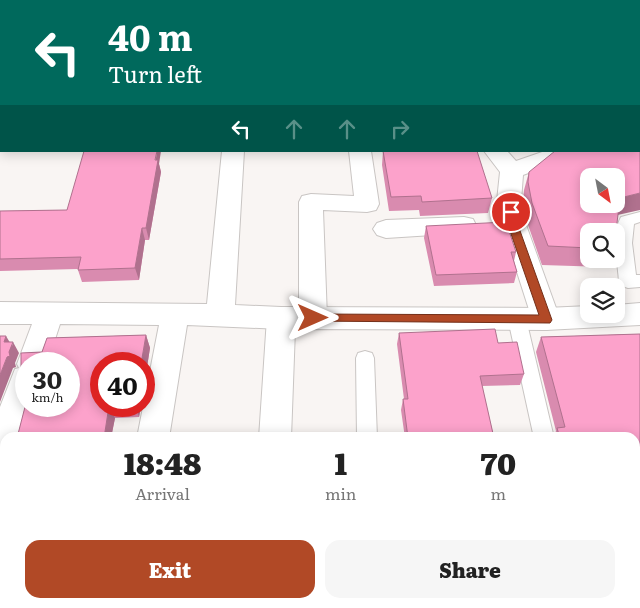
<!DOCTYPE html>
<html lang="en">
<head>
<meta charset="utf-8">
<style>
	:root { --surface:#fff; --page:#f6f6f6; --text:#222; --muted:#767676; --accent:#b14926 }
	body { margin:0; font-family:Literata,serif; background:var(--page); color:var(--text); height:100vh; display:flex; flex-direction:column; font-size:19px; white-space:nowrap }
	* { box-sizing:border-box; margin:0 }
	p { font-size:16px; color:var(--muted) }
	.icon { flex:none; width:28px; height:28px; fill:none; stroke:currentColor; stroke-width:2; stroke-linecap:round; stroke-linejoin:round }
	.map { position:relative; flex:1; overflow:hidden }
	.panel { position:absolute; left:0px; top:432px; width:640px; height:176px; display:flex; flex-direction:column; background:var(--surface); border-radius:15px 15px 0 0; box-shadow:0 2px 12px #0003 }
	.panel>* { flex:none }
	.banner { position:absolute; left:0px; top:0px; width:640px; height:152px; box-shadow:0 2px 12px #0003; background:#00695c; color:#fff; overflow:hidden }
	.needle { width:32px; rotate:148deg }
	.buttons { position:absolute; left:580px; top:168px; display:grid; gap:10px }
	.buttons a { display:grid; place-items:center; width:45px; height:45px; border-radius:10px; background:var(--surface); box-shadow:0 2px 12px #0003; font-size:25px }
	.speed { position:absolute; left:15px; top:352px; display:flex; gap:10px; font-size:25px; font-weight:700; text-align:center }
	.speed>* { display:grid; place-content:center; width:65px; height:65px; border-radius:50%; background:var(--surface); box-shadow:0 2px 12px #0003; line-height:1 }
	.speed small { font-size:12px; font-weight:400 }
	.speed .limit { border:8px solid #d22; background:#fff; color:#111 }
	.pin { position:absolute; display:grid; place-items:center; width:42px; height:42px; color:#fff; margin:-21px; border:2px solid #fff; border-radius:50%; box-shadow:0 1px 5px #0007 }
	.me { position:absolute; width:55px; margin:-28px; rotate:90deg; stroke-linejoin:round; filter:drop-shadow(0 0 4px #0008) }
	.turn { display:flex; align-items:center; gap:18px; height:105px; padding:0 25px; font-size:22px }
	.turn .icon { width:65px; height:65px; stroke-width:2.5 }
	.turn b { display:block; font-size:35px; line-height:42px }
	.lanes { display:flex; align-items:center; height:48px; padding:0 25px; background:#0003; justify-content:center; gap:25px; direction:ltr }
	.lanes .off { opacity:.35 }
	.eta { display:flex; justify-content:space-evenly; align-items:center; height:85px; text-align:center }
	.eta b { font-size:30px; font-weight:800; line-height:35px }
	.primary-button { display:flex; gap:10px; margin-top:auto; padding:10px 25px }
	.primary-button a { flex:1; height:58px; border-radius:15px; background:var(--accent); color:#fff; font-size:20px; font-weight:800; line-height:58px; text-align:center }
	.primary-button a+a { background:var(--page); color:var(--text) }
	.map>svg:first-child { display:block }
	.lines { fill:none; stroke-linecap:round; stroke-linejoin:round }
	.lane-casing { stroke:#c9c5c3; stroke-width:2 }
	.street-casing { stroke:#c9c5c3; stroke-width:2 }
	.secondary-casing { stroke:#c9c5c3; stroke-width:2 }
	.lane { fill:#fff; fill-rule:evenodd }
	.street { fill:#fff; fill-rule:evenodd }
	.secondary { fill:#fff; fill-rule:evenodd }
	.wall { fill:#d98baf }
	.shaded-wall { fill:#b0718e }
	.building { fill:#fca2cb; stroke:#b0718e; fill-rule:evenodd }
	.route { fill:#b14926; stroke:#732f19 }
</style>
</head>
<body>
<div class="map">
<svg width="640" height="608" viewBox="0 0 640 608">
	<rect width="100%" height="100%" fill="#f9f5f3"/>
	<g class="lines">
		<g class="lane-casing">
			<path id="lane" d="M640,212V222L634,224L632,243L636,275H640V287L628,288L622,286L619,282C618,263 611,235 621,217Z
				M517,312L523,314L526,319L554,438H534L508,319L511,314Z
				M365,351L372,353L374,358L377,438H357L356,358L358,353Z
				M635,568L640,569V593L635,592Z"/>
		</g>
		<g class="street-casing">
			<path id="street" d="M387,0H405L406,1H388Z
				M0,8H1V18H0Z
				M222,151H244L235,305L281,307L291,310L295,318L291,326L281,329L187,325L169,438H137L159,325L60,324L47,364H26V406H31L20,438H5V461L0,463V407L15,369L19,368L17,364L32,324H0V302L207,304Z
				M349,151H371L379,204L376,210L367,212L323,210L327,318L323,326L313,329L303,326L299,318V202L302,196L311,194L354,196Z
				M484,151H507L516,161L545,151H578L575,156L523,175L521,201L525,222L560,319L556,327L546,330L536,327L532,319L501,222L497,201L500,172Z
				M464,217L473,219L476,225L473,231L464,233L386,238L377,235L373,229L377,223L386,220Z
				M0,542H5V578H0Z
				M67,604H105V608H67Z"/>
		</g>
		<g class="secondary-casing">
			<path id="secondary" d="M582,0H605L606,1H583Z
				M639,6H640V16H639Z
				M640,303V325L546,330L295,329L291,438H259L267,318L271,310L281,307L546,308L589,306V314H616V305Z
				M249,604H287V608H249Z"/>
		</g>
		<use href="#lane" class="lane"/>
		<use href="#street" class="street"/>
		<use href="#secondary" class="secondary"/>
	</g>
	<path class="wall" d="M21,0H205L203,1H21Z
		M410,0H483L485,1H411Z
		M0,60L1,61V128L0,127Z
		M383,151L492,198L488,213L420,216L419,210L389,211L382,165Z
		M159,164L161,172L149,240H145L139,280L82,282L78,270V269L0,271V211L67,210Z
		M529,172L618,215L589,231V259H609L605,267L542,265L527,222L523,201L524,190Z
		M426,226L516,252L514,261L517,272L514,283L434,286L424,238Z
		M399,333L498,343L524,374L520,385L482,386L494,438H405L401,410L403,399H404L397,344Z
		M640,334V545H635V438H553L556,431L536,352L541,337Z
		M146,335L150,348L144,386V364H101V406H141L139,417L115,418L111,438H17L26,403V406H69V364H26V400L21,391V353L42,352L47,338Z"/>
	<path class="shaded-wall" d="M186,0H205L203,1H184Z
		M640,103V113L639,114V104Z
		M157,151H161L159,164L161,172L149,240L146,228Z
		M640,193V210L613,216L620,198Z
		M142,228L145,240L139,280L135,268Z
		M146,335L150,348L144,386V364H141Z
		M6,336L12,346L13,342L19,353L15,363L16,367L13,368L0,402V375L7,357L4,342Z
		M109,406L115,418L111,438H104Z
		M136,406H141L139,417Z
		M52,604H63L62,608H52Z
		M230,604H233V608H230Z"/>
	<path class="building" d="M36,0H186L184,1H39Z
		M421,0H483L485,1H422Z
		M0,60L1,61V119L0,118Z
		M639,61H640V103L639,104Z
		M639,119H640V193L620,198L616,231H589V248L548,246L532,203L528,182L529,172L555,151H639ZM589,176H616V204H589Z
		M84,151H157L155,160H158L146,228H142L135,268L78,270L81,257L0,259V211L67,210Z
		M383,151H477L492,198L422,202L421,196L391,197Z
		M506,222L516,252H511L517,272L436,275L426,226Z
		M495,329L498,343L517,342L524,374L480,376L494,438H408L403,399H408L399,333Z
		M640,334V533H635V438H560L557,428L565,427L541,337Z
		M146,335L141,364H101V406H109L104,438H17L26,403V406H69V364H26V390L21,391V353L42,352L47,338Z
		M0,336H6L4,342H13L9,352L10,356L7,357L0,375Z
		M0,584H5V604H52V608H0Z
		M111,604H230V608H110Z
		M351,604H452L453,608H351Z"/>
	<path class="route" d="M511,208L516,212L519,228L552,320L550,323L309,321L307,318L309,315L313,314L539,315L509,228L506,212Z"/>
</svg>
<div class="buttons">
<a><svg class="needle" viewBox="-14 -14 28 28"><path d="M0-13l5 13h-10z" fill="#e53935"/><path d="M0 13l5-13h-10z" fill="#767676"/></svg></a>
<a><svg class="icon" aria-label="search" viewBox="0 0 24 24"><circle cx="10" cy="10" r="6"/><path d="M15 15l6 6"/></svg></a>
<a><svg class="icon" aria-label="layers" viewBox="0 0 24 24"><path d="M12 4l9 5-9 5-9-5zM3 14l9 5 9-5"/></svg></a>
</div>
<div class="speed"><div>30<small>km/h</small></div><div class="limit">40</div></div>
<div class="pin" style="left:511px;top:212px;background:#d93025"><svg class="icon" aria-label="arrive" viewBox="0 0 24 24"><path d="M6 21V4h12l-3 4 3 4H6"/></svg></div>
<svg class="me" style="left:313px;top:318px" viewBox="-20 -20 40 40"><path d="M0-17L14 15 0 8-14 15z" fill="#b14926" stroke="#fff" stroke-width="4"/></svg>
<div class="banner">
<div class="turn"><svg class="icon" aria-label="left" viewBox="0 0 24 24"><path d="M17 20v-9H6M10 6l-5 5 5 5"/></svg><div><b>40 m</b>Turn left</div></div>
<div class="lanes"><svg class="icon" aria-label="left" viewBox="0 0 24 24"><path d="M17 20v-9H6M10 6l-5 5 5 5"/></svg><svg class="icon off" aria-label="ahead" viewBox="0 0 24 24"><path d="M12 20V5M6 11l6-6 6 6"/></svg><svg class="icon off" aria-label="ahead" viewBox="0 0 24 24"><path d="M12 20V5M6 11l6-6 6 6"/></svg><svg class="icon off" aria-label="right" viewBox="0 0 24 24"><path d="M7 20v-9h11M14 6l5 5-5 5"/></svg></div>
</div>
<section class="panel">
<div class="eta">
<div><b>18:48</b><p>Arrival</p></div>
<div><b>1</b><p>min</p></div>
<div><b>70</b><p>m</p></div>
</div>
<div class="primary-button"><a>Exit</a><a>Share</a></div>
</section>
</div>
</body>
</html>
